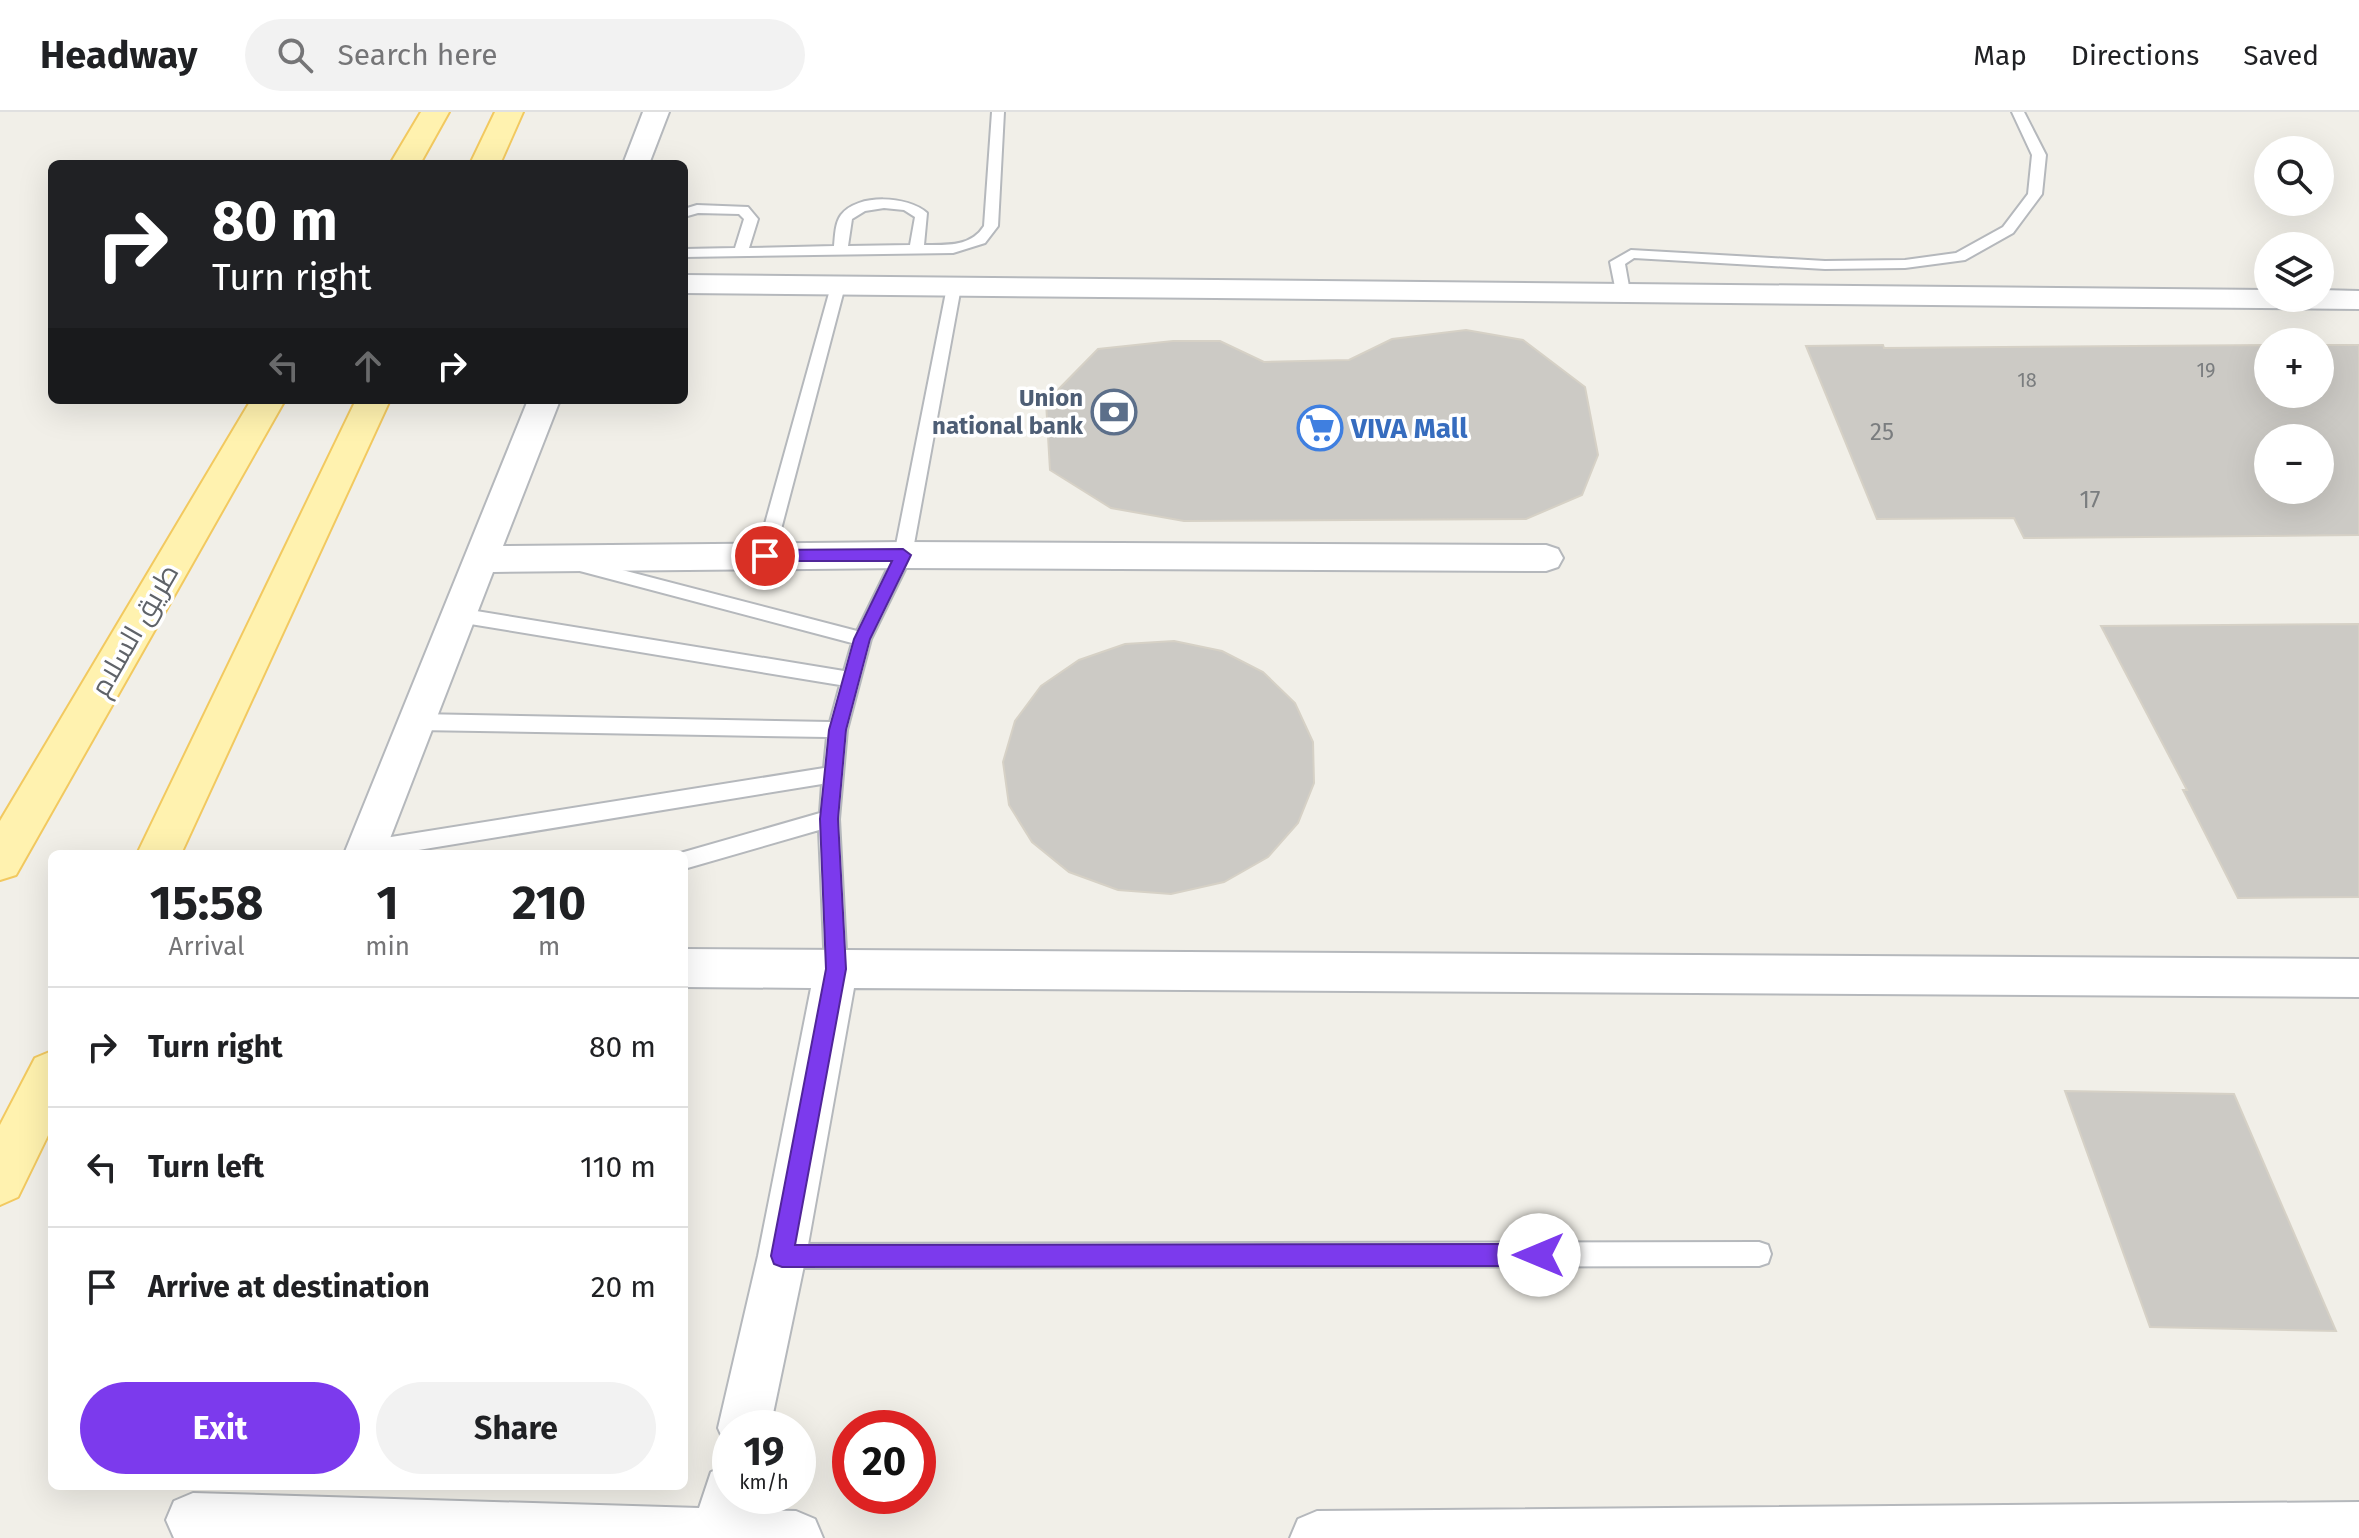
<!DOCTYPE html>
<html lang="en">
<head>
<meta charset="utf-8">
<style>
	:root { --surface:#fff; --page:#f2f2f2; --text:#202124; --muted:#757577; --line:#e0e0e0; --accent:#7c3aed }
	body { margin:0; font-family:"Fira Sans",Cairo,sans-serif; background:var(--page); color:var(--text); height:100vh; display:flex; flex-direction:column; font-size:30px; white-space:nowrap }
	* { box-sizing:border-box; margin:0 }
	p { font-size:26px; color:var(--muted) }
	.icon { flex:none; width:44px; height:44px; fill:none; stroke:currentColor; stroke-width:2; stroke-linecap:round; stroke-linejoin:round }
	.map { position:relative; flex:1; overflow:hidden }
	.sheet { position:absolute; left:48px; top:738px; width:640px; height:640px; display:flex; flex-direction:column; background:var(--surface); border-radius:12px; box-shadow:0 8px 32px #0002 }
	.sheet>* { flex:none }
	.hud { position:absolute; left:48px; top:48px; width:640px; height:244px; border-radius:12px; box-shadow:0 8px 32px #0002; background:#202124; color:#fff; overflow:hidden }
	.buttons { position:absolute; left:2254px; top:24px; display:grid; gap:16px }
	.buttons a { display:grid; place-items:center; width:80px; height:80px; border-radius:50%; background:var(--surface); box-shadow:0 8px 32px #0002; font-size:40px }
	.speed { position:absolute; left:712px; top:1298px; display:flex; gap:16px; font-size:40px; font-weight:700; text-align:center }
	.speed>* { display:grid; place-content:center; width:104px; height:104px; border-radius:50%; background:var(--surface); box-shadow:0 8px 32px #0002; line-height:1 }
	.speed small { font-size:20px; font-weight:400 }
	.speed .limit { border:12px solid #d22; background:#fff; color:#111 }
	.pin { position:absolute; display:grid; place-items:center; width:68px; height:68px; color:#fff; margin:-34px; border:4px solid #fff; border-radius:50%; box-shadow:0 2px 8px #0007 }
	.me { position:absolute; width:88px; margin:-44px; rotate:270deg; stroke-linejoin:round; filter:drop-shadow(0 0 6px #0008) }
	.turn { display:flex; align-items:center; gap:28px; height:168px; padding:0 32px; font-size:36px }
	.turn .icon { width:104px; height:104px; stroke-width:2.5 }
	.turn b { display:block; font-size:56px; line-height:68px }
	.lanes { display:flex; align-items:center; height:76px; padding:0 32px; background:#0003; justify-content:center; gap:40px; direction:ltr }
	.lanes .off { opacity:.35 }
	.eta { display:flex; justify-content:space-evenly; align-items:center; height:136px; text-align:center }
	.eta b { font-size:48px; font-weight:700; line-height:56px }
	.button { display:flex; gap:16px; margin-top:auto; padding:16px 32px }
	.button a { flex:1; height:92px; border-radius:48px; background:var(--accent); color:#fff; font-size:32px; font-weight:700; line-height:92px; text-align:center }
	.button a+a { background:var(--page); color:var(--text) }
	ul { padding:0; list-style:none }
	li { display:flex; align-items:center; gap:24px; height:120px; padding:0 32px; border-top:2px solid var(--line) }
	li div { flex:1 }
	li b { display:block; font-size:30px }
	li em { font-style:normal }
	header { display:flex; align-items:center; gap:48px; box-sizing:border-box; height:112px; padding:0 40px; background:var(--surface); border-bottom:2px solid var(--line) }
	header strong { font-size:38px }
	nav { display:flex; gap:44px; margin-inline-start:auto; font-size:28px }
	.search { width:560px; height:72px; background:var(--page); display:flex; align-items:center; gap:20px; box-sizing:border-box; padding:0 28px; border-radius:44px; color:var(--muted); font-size:30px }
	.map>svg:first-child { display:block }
	.building { fill:#cccac5; stroke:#d6d1c6; stroke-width:2; fill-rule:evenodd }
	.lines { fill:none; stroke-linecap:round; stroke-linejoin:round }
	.lane-casing { stroke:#b5b8bc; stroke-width:4 }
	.street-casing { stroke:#b5b8bc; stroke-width:4 }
	.primary-casing { stroke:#f2c960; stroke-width:4 }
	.lane { fill:#fff; fill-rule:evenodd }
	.street { fill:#fff; fill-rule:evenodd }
	.primary { fill:#fff2af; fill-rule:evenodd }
	.route { fill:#7c3aed; stroke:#51269a; stroke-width:2 }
	.labels { text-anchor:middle; stroke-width:7; stroke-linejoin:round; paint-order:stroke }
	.far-number-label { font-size:20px; fill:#7a7d7f }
	.far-service-label { font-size:24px; font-weight:bold; fill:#4e5e75; stroke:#fff; text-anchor:end }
	.number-label { font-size:24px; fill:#7a7d7f }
	.shop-label { font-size:28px; font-weight:bold; fill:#366cbe; stroke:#fff; text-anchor:start }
	.street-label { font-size:28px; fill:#5f6368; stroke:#fff }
</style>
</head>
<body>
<header>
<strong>Headway</strong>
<div class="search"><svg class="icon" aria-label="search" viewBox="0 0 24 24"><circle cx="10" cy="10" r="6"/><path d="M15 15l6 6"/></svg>Search here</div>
<nav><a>Map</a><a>Directions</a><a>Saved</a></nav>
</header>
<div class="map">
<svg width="2359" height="1426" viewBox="0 0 2359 1426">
	<rect width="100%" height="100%" fill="#f1efe8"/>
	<path class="building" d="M1466,218L1523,228L1585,275L1598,343L1582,383L1526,407L1184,409L1111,396L1050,358L1046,290L1098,237L1173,229H1220L1264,250L1349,248L1392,227Z
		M1883,233L1884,236L2268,233V282H2320V233H2359V423L2024,426L2014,406L1877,407L1806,234ZM2268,326H2320V378H2268Z
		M2359,512V785L2238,786L2183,678H2187L2101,514Z
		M1174,529L1222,539L1263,560L1295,591L1313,630L1314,671L1298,711L1268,745L1224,770L1171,782L1118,778L1069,760L1032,730L1009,693L1003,650L1015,609L1041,574L1079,548L1125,532Z
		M2065,979L2234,982L2336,1219L2150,1215Z"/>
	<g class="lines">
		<g class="lane-casing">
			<path id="lane" d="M992,0H1004L998,114L985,131L953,141L684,145V137L735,136L744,107L739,102L698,101L684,105V97L697,93L748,95L758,107L749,136L834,134C835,124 835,111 841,103C858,81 908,84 927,101L924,133C946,133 971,135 984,114ZM884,96L904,98L915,105L910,133L848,134L852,107L865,99Z
				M2012,0H2024L2046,43L2042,82L2013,121L1965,148L1905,156L1825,157L1634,146L1625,152L1630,180L1623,185L1616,180L1610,150L1631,138L1825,149L1905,148L1956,141L2003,115L2028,82L2032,43Z
				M838,170L845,174L774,444L765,450L756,444L831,174Z
				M954,171L961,175L912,443L871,527L847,618L839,707L847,857L844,864L836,867L828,864L825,857L819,718L684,757V742H677L820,701L822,672L394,742H358L359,732L366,729L824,656L827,625L417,618L410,615L408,610L410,605L417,602L830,610L840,573L458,510L449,503L458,496L844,559L852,531L576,458L567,452L576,446L857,519L894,443L947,175Z
				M1759,1130L1768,1133L1771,1142L1768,1151L1759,1154L782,1156L773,1153L770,1144L773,1135L782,1132Z"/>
		</g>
		<g class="street-casing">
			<path id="street" d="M643,0H669L649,52H623Z
				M684,163L2268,178V186H2320V178L2359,179V197L684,181Z
				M528,288H560L503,434L903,430L1546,433L1558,437L1563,446L1558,455L1546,459L903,456L493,460L384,742H344Z
				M684,837L2359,847V885L854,876L806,1144L770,1316H730V1336L726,1334L718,1316L758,1144L811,876L684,875Z
				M730,1352V1384H756L753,1398L796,1399L815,1407L823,1426H174L166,1408L174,1389L193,1381L699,1396L711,1360Z
				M2359,1390V1426H1290L1298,1407L1317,1399Z"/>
		</g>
		<g class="primary-casing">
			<path id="primary" d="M421,0H449L420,52H390Z
				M495,0H523L500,52H470Z
				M251,288H285L16,763L0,768V709Z
				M356,288H390L181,742H137Z
				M52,939V1015L18,1085L0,1093V1013L35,946Z"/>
		</g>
		<use href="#lane" class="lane"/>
		<use href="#street" class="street"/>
		<use href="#primary" class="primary"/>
	</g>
	<path class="route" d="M903,437L911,443L870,527L846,618L838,707L846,857L795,1133L1539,1132L1547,1135L1550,1143L1547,1151L1539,1154L782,1155L774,1152L771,1144L826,857L820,707L829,618L854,527L892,449H765L757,444L765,438Z"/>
	<defs>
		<g id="bank-ring" transform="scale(2.3)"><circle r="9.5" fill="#fff" stroke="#5c6f8a" stroke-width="1.5"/><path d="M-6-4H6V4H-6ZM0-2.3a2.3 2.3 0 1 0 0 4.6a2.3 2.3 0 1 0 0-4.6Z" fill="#5c6f8a"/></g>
		<g id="supermarket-ring" transform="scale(2.3)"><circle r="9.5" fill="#fff" stroke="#3f7fe0" stroke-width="1.5"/><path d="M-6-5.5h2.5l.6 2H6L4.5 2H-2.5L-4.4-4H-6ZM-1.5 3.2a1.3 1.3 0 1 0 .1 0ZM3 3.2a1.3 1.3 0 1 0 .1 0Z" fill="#3f7fe0"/></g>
	</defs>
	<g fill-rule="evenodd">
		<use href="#bank-ring" x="1114" y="300"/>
		<use href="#supermarket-ring" x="1320" y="316"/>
	</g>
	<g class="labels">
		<g class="far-number-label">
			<text x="2206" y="265">19</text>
			<text x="2027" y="275">18</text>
		</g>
		<g class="far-service-label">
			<text x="1083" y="294">Union<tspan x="1083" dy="28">national bank</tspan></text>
		</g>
		<g class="number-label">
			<text x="1882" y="328">25</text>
			<text x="2090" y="396">17</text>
		</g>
		<g class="shop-label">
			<text x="1351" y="326">VIVA Mall</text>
		</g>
		<g class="street-label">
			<text transform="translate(134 518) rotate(-60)" y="10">طريق السلام</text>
		</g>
	</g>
</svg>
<div class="buttons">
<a><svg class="icon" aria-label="search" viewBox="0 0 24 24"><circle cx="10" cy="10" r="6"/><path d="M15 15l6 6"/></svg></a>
<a><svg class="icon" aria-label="layers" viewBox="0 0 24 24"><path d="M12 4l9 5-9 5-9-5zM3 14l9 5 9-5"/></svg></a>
<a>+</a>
<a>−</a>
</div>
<div class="speed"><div>19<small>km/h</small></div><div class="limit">20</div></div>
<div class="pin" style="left:765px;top:444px;background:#d93025"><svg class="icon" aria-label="arrive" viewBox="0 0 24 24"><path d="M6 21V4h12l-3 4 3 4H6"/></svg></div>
<svg class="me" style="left:1539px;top:1143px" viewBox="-20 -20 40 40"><circle r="19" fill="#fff"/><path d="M0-13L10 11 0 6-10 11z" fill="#7c3aed"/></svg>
<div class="hud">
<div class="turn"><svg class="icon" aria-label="right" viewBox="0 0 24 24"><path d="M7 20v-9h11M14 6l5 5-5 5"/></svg><div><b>80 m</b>Turn right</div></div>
<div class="lanes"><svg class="icon off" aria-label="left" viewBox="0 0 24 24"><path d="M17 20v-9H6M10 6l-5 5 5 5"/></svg><svg class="icon off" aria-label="ahead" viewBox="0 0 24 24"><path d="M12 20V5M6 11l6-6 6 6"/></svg><svg class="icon" aria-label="right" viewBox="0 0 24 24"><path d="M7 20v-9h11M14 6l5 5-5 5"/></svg></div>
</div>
<section class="sheet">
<div class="eta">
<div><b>15:58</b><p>Arrival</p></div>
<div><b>1</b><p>min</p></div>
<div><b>210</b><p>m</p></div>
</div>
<ul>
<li><svg class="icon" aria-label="right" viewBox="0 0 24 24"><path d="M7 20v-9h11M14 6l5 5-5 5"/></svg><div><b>Turn right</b></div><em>80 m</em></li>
<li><svg class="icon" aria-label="left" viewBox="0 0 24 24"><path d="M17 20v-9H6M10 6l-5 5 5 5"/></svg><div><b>Turn left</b></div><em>110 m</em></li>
<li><svg class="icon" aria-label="arrive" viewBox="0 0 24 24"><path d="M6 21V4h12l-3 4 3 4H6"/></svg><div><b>Arrive at destination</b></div><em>20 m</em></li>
</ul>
<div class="button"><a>Exit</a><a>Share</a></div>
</section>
</div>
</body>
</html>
